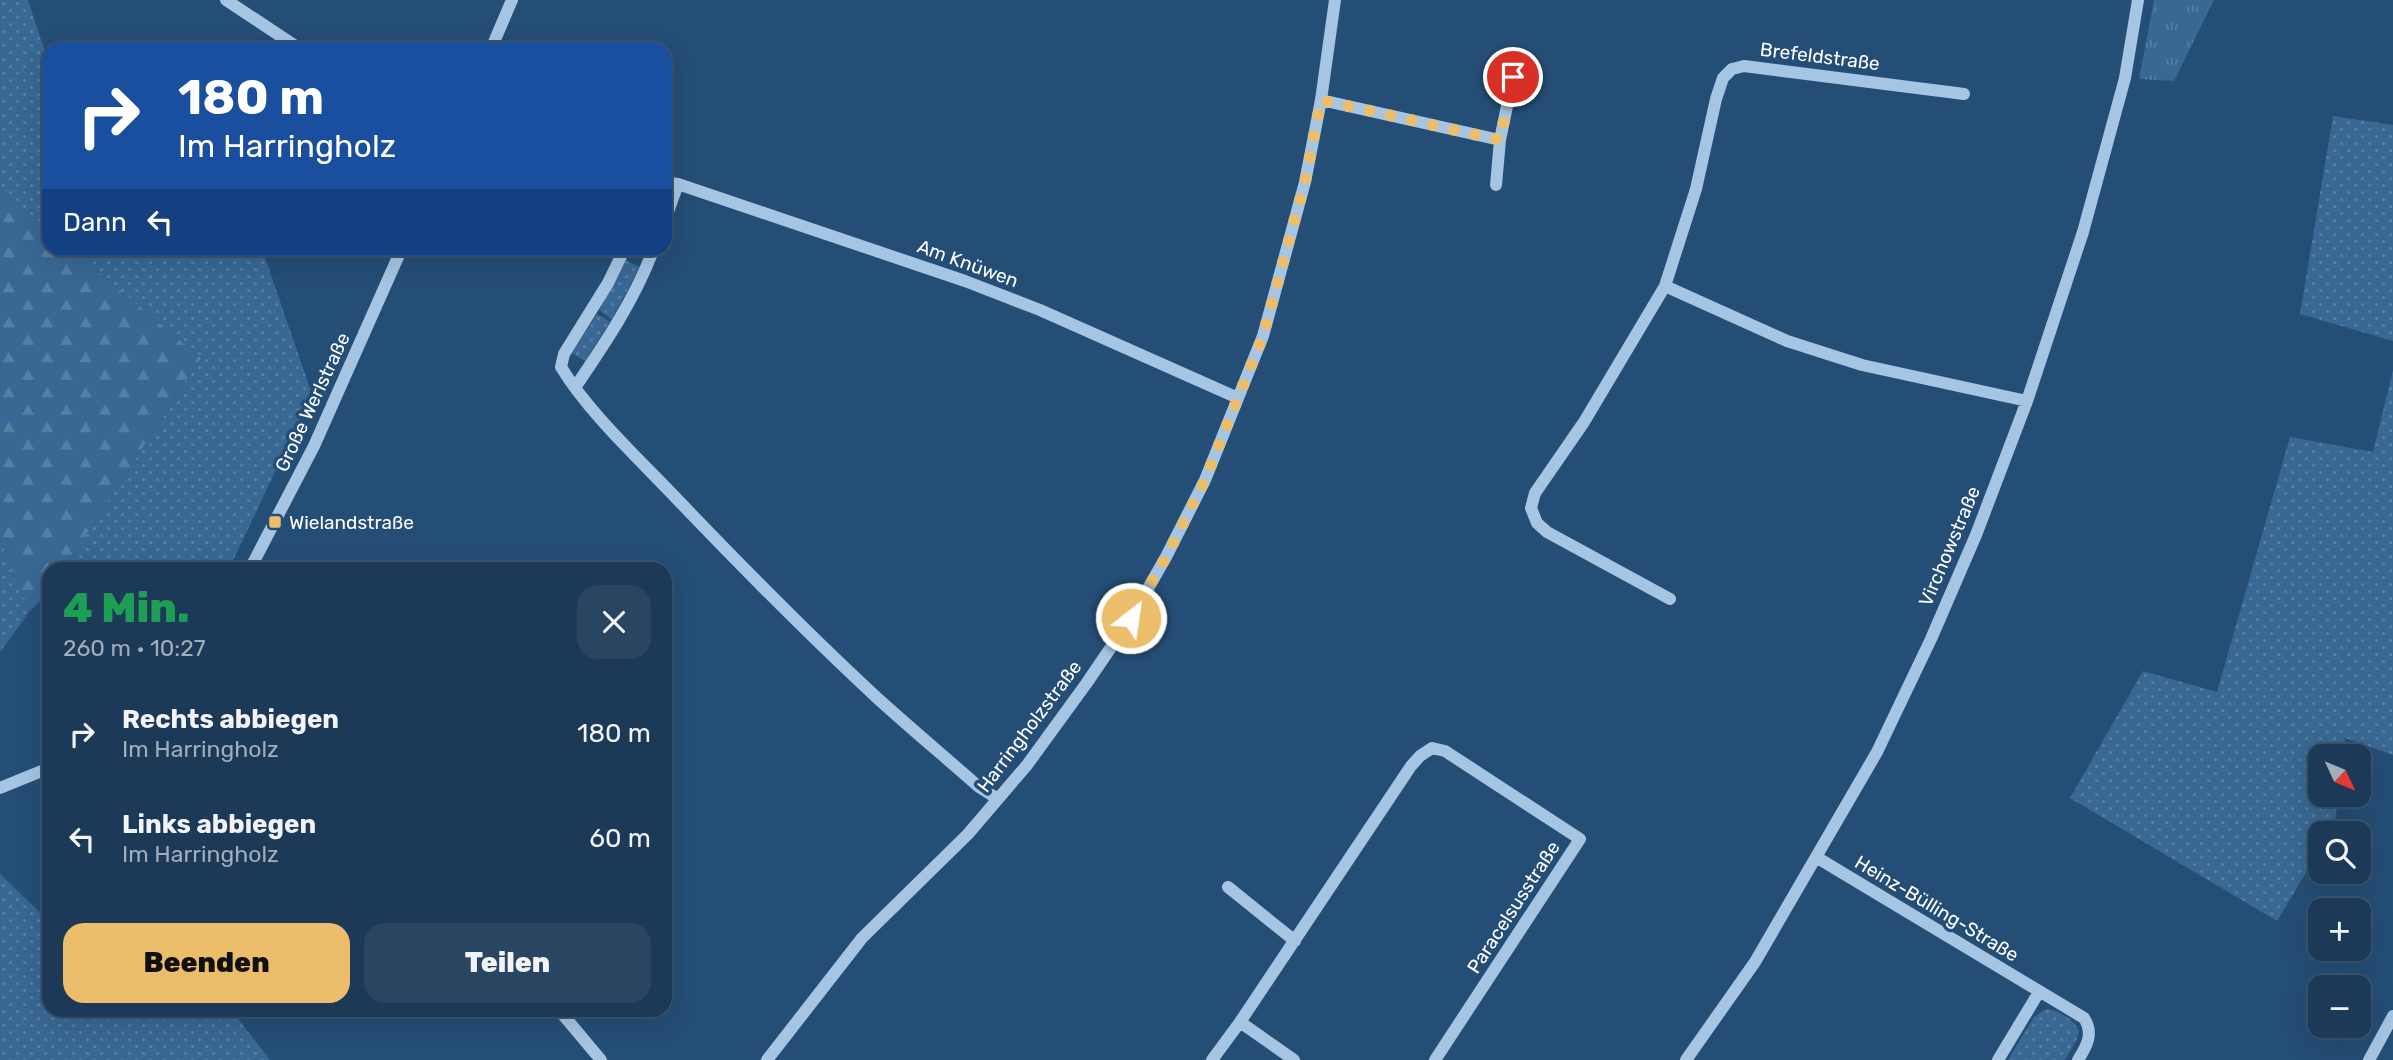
<!DOCTYPE html>
<html lang="de">
<head>
<meta charset="utf-8">
<style>
	:root { --surface:#1c3a58; --page:#294561; --text:#f1f3f6; --muted:#a0adba; --line:#3a546e; --accent:#ecbe6b }
	body { margin:0; font-family:Rubik,sans-serif; background:var(--page); color:var(--text); height:100vh; display:flex; flex-direction:column; font-size:26px; white-space:nowrap }
	* { box-sizing:border-box; margin:0 }
	p { font-size:23px; color:var(--muted) }
	.icon { flex:none; width:38px; height:38px; fill:none; stroke:currentColor; stroke-width:2; stroke-linecap:round; stroke-linejoin:round }
	.map { position:relative; flex:1; overflow:hidden }
	.side { position:absolute; left:42px; top:562px; width:630px; height:455px; display:flex; flex-direction:column; background:var(--surface); border-radius:21px; box-shadow:0 7px 28px #0002,0 0 0 2px var(--line) }
	.side>* { flex:none }
	.hud { position:absolute; left:42px; top:42px; width:630px; height:214px; border-radius:21px; box-shadow:0 7px 28px #0002,0 0 0 2px var(--line); background:#1a4fa0; color:#fff; overflow:hidden }
	.needle { width:46px; rotate:134deg }
	.buttons { position:absolute; left:2308px; top:744px; display:grid; gap:14px }
	.buttons a { display:grid; place-items:center; width:63px; height:63px; border-radius:14px; background:var(--surface); box-shadow:0 7px 28px #0002,0 0 0 2px var(--line); font-size:35px }
	.pin { position:absolute; display:grid; place-items:center; width:60px; height:60px; color:#fff; margin:-30px; border:4px solid #fff; border-radius:50%; box-shadow:0 2px 7px #0007 }
	.me { position:absolute; width:77px; margin:-38px; rotate:30deg; stroke-linejoin:round; filter:drop-shadow(0 0 5px #0008) }
	.turn { display:flex; align-items:center; gap:24px; height:147px; padding:0 21px; font-size:32px }
	.turn .icon { width:91px; height:91px; stroke-width:2.5 }
	.turn b { display:block; font-size:49px; line-height:60px }
	.then { display:flex; align-items:center; height:66px; padding:0 21px; background:#0003; gap:14px; font-size:26px }
	.round { display:grid; place-items:center; flex:none; width:74px; height:74px; border-radius:21px; background:var(--page) }
	.headline { display:flex; align-items:center; justify-content:space-between; height:119px; padding:0 21px }
	h1 { font-size:42px; font-weight:800; line-height:52px; color:#1e9e55 }
	.primary-button { display:flex; gap:14px; margin-top:auto; padding:14px 21px }
	.primary-button a { flex:1; height:80px; border-radius:21px; background:var(--accent); color:#111; font-size:28px; font-weight:800; line-height:80px; text-align:center }
	.primary-button a+a { background:var(--page); color:var(--text) }
	ul { padding:0; list-style:none }
	li { display:flex; align-items:center; gap:21px; height:105px; padding:0 21px }
	li div { flex:1 }
	li b { display:block; font-size:26px }
	li em { font-style:normal }
	.map>svg:first-child { display:block }
	.grass { fill:url(#grass-dots) }
	.forest { fill:url(#forest-firs) }
	.park { fill:url(#park-tufts) }
	.lines { fill:none; stroke-linecap:round; stroke-linejoin:round }
	.minor { stroke:#a6c5e2; stroke-width:12 }
	.route { stroke:#ecbe6b; stroke-width:12; stroke-dasharray:0 21.6 }
	.poi-dot { fill:#ecbe6b; stroke:#254e76; stroke-width:2.5 }
	.labels { text-anchor:middle; stroke-width:7; stroke-linejoin:round; paint-order:stroke }
	.street-label { font-size:19px; fill:#fff; stroke:#254e76 }
	.poi-label { font-size:19px; fill:#fff; stroke:#254e76; text-anchor:start }
</style>
</head>
<body>
<div class="map">
<svg width="2393" height="1060" viewBox="0 0 2393 1060">
	<defs>
		<pattern id="grass-dots" width="8" height="8" patternUnits="userSpaceOnUse" patternTransform="scale(1.75)"><rect width="8" height="8" fill="#396894"/><path d="M2 2h.1M6 6h.1" fill="none" stroke="#577fa4" stroke-width="1.8" stroke-linecap="round"/></pattern>
		<pattern id="forest-firs" width="22" height="20" patternUnits="userSpaceOnUse" patternTransform="scale(1.75)"><rect width="22" height="20" fill="#396894"/><path d="M5 1l3.5 6h-7zM16 11l3.5 6h-7z" fill="#577fa4"/></pattern>
		<pattern id="park-tufts" width="24" height="20" patternUnits="userSpaceOnUse" patternTransform="scale(1.75)"><rect width="24" height="20" fill="#396894"/><path d="M3 7l-1-3M5 7V3M7 7l1-3M15 17l-1-3M17 17v-4M19 17l1-3" fill="none" stroke="#577fa4"/></pattern>
	</defs>
	<rect width="100%" height="100%" fill="#254e76"/>
	<path class="grass" d="M0,0H28L49,64V230L0,189Z
		M2333,116L2393,125V341L2300,314Z
		M71,249H262L312,394L229,569H64L201,358Z
		M625,260L640,267L612,319L599,310Z
		M597,314L610,322L585,361L572,353Z
		M2393,370V755L2345,738L2342,756H2320V794L2338,795L2335,826L2330,833H2320V849L2277,921L2070,798L2143,671L2217,692L2290,437L2373,452Z
		M0,539L30,611L0,652Z
		M0,874L49,921V1010H231L270,1060H0Z
		M2046,1009C2058,1010 2074,1019 2079,1031L2077,1039L2065,1060H2008L2034,1017Z"/>
	<path class="forest" d="M0,189L49,230V248L71,249L201,358L64,569H49V592L30,611L0,539Z"/>
	<path class="park" d="M2154,0H2214L2174,81L2139,79Z"/>
	<g class="lines">
		<path class="minor" d="M226,0L300,49
			M491,49L512,0
			M1321,100L1500,140L1496,185
			M1500,140L1513,77
			M665,182L678,184L965,281L1040,310L1238,398
			M665,220L678,184
			M625,248L608,283L564,354L561,367C588,412 639,459 676,498C741,566 807,633 875,696C909,727 945,757 979,787L998,799
			M1665,286L1787,341L1862,365L2027,401
			M576,386C606,342 635,299 654,248
			M250,569L314,446L402,248
			M1670,599L1547,532L1537,523L1531,508L1535,493L1584,422L1665,286L1696,189L1716,99L1723,78L1732,69L1744,66L1964,94
			M0,788L49,768
			M1816,857L2084,1018C2094,1033 2087,1046 2078,1060
			M1228,887L1295,941
			M559,1010L601,1060
			M1240,1022L1411,766L1420,756L1432,748L1445,751L1580,839L1435,1060
			M767,1060L862,938L968,834L1027,765L1086,684L1131,618L1166,557L1205,480L1263,336L1305,182L1321,100L1335,0
			M1212,1060L1240,1022L1294,1060
			M1686,1060L1755,962L1877,752L1931,639L1976,535L2027,401L2083,232L2125,78L2138,0
			M1998,1060L2039,992
			M2369,1060L2393,1016"/>
	</g>
	<g class="lines">
		<path class="route" d="M1131,618L1166,557L1205,480L1263,336L1305,182L1321,100L1500,140L1513,77"/>
	</g>
	<rect class="poi-dot" x="268" y="515" width="14" height="14" rx="3.5"/>
	<g class="labels">
		<g class="street-label">
			<text transform="translate(1820 56) rotate(7)" y="7">Brefeldstraße</text>
			<text transform="translate(968 263) rotate(20)" y="7">Am Knüwen</text>
			<text transform="translate(312 402) rotate(-65)" y="7">Große Werlstraße</text>
			<text transform="translate(1949 546) rotate(-67)" y="7">Virchowstraße</text>
			<text transform="translate(1029 726) rotate(-53)" y="7">Harringholzstraße</text>
			<text transform="translate(1513 907) rotate(-57)" y="7">Paracelsusstraße</text>
			<text transform="translate(1937 908) rotate(31)" y="7">Heinz-Bülling-Straße</text>
		</g>
		<g class="poi-label">
			<text x="289" y="529">Wielandstraße</text>
		</g>
	</g>
</svg>
<div class="buttons">
<a><svg class="needle" viewBox="-14 -14 28 28"><path d="M0-13l5 13h-10z" fill="#e53935"/><path d="M0 13l5-13h-10z" fill="#a0adba"/></svg></a>
<a><svg class="icon" aria-label="search" viewBox="0 0 24 24"><circle cx="10" cy="10" r="6"/><path d="M15 15l6 6"/></svg></a>
<a>+</a>
<a>−</a>
</div>
<div class="pin" style="left:1513px;top:77px;background:#d93025"><svg class="icon" aria-label="arrive" viewBox="0 0 24 24"><path d="M6 21V4h12l-3 4 3 4H6"/></svg></div>
<svg class="me" style="left:1131px;top:618px" viewBox="-20 -20 40 40"><circle r="17" fill="#ecbe6b" stroke="#fff" stroke-width="3"/><path d="M0-11L8 9 0 5-8 9z" fill="#fff"/></svg>
<div class="hud">
<div class="turn"><svg class="icon" aria-label="right" viewBox="0 0 24 24"><path d="M7 20v-9h11M14 6l5 5-5 5"/></svg><div><b>180 m</b>Im Harringholz</div></div>
<div class="then">Dann<svg class="icon" aria-label="left" viewBox="0 0 24 24"><path d="M17 20v-9H6M10 6l-5 5 5 5"/></svg></div>
</div>
<section class="side">
<div class="headline"><div><h1>4 Min.</h1><p>260 m · 10:27</p></div><a class="round"><svg class="icon" aria-label="close" viewBox="0 0 24 24"><path d="M6 6l12 12M18 6L6 18"/></svg></a></div>
<ul>
<li><svg class="icon" aria-label="right" viewBox="0 0 24 24"><path d="M7 20v-9h11M14 6l5 5-5 5"/></svg><div><b>Rechts abbiegen</b><p>Im Harringholz</p></div><em>180 m</em></li>
<li><svg class="icon" aria-label="left" viewBox="0 0 24 24"><path d="M17 20v-9H6M10 6l-5 5 5 5"/></svg><div><b>Links abbiegen</b><p>Im Harringholz</p></div><em>60 m</em></li>
</ul>
<div class="primary-button"><a>Beenden</a><a>Teilen</a></div>
</section>
</div>
</body>
</html>
